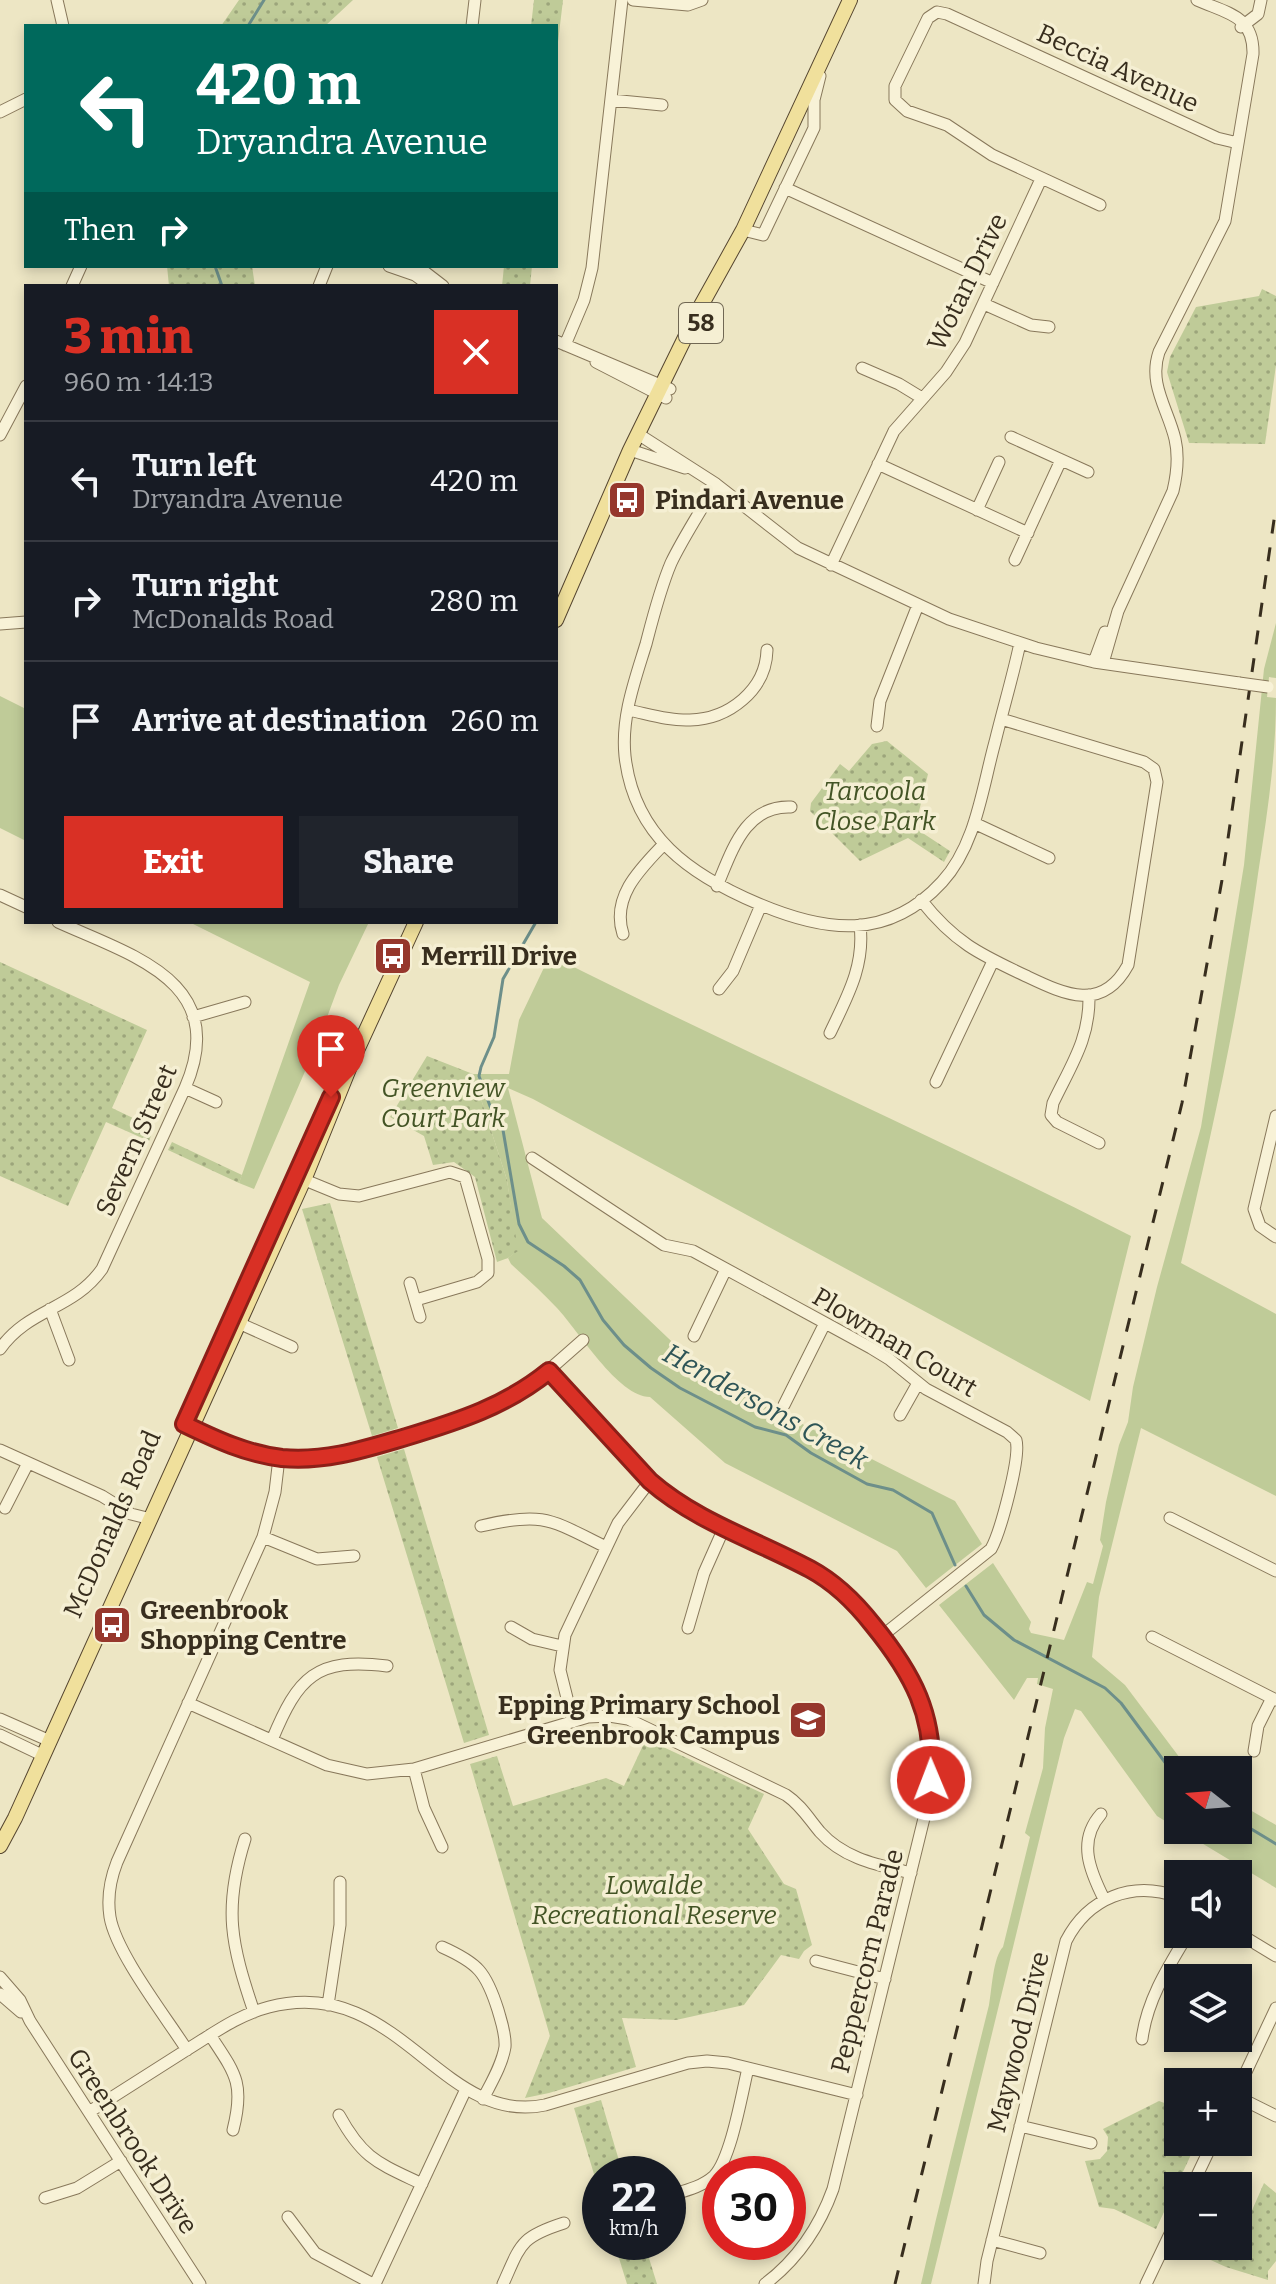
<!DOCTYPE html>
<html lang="en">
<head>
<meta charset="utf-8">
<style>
	:root { --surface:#171b24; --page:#20242c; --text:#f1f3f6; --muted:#9ea1a6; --line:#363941; --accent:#d93025 }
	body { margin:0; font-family:Bitter,serif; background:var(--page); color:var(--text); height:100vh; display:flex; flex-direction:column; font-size:30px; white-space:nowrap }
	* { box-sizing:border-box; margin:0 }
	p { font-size:26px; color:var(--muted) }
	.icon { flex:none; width:44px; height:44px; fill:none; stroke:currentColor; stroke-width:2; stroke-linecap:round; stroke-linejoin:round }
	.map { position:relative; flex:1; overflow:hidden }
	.drawer { position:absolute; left:24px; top:284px; width:534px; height:640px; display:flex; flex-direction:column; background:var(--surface); border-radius:0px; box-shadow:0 4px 12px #0003 }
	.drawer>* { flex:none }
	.hud { position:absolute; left:24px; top:24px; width:534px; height:244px; border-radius:0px; box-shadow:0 4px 12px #0003; background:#00695c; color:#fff; overflow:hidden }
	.needle { width:52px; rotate:287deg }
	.buttons { position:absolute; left:1164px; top:1756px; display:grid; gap:16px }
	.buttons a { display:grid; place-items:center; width:88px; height:88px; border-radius:0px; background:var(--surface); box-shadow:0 4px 12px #0003; font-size:40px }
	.speed { position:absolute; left:582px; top:2156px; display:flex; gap:16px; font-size:40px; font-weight:700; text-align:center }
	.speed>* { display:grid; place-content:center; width:104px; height:104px; border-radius:50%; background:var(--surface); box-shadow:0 4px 12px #0003; line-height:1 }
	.speed small { font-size:20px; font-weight:400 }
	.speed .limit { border:12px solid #d22; background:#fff; color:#111 }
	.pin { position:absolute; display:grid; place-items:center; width:68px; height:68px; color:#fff; margin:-82px -34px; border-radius:50% 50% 50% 0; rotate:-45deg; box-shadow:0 0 8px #0007 }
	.pin .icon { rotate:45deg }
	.me { position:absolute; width:88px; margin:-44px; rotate:359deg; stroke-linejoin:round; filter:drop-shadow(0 0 6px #0008) }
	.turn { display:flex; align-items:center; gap:28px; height:168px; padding:0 40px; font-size:36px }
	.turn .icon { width:104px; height:104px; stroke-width:2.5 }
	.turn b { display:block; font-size:56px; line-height:68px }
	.then { display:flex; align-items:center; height:76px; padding:0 40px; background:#0003; gap:16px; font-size:30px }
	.round { display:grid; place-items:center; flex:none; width:84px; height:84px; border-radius:0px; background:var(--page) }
	.head { display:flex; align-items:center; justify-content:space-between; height:136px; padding:0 40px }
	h1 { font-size:48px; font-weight:800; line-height:60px; color:var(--accent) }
	.action { display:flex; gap:16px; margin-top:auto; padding:16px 40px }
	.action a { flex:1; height:92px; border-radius:0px; background:var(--accent); color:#fff; font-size:32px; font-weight:800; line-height:92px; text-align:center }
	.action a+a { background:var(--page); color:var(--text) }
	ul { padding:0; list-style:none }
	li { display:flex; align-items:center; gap:24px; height:120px; padding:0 40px; border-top:2px solid var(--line) }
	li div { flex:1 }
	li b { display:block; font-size:30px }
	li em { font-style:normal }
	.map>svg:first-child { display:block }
	.grass { fill:#bfcb98 }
	.park { fill:url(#park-dots) }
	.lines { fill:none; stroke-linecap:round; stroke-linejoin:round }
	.stream { stroke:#6d8f8a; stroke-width:3 }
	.minor-casing { stroke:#88785b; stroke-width:13 }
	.major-casing { stroke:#55452f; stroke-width:16 }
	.minor { stroke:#f8f2d7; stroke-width:11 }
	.major { stroke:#f0e09c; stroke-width:14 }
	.rail { stroke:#382e1e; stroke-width:3; stroke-dasharray:14 14; stroke-linecap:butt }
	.minor-bridge-casing { stroke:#88785b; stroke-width:13; stroke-linecap:butt }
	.minor-bridge { stroke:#f8f2d7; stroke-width:11 }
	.route-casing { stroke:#8d1f18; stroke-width:20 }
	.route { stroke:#d93025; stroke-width:14 }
	.labels { text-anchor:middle; stroke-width:7; stroke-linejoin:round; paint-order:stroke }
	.shield { fill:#f5efd3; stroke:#716854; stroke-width:2 }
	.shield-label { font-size:24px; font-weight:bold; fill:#382e1e }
	.street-label { font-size:26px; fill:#382e1e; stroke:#f5efd3 }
	.poi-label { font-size:26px; font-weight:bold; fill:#382e1e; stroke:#f5efd3; text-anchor:start }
	.park-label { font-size:26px; font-style:italic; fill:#435425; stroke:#f5efd3 }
	.water-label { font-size:28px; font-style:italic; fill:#2e5557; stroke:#f5efd3 }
</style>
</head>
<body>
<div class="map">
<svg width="1276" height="2284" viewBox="0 0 1276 2284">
	<defs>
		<pattern id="park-dots" width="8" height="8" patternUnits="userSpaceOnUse" patternTransform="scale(2)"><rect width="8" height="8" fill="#bfcb98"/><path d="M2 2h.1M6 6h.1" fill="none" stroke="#9ca57b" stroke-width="1.8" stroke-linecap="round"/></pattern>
	</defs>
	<rect width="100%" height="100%" fill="#ede6c4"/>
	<path class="grass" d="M1276,623V678L1269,677L1267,697L1276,698C1276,758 1267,815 1258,874C1240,1006 1212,1134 1181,1263L1276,1314V1496L1141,1428L1099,1597L1092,1657L1125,1685L1189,1770H1178V1829L1157,1816L1081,1711L1075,1709L1064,1738L931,2284H921C942,2191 966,2098 989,2005C992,1989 993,1957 1003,1947L1030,1837L1025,1833L1043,1768L1045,1728L1053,1689L1037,1684L1038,1678H1027L1014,1700L939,1605L993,1563L1031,1622L1029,1629L1031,1633L1064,1640L1087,1582L1093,1584L1103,1546L1100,1540L1106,1502L1119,1445L1128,1422L1133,1387L1157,1287L1201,1127L1244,865L1264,669Z
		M0,696L26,709V841L0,828Z
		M189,922H369L339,985L319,1039L254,1189L239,1183L310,982Z
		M550,955C742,1052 939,1138 1131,1236L1090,1401L533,1099L508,1088L542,1218L709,1377L955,1501L982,1544L926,1588L897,1551L725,1463L650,1397C618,1397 578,1330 557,1308C542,1292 526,1278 511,1264L508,1258L517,1251L507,1180L473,1074H509L519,1020Z
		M1238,1803L1276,1825V1888L1180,1830H1238Z"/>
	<path class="park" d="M239,0H353L325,26H221Z
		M534,0H563L556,59V26H531Z
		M167,266H252L255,286H169Z
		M504,266H532L530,286H502Z
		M1262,289L1276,296V365L1265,444L1189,443L1167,372L1170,357L1196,307L1259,296Z
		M887,741L928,774L915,828L950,851L944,862L908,838L860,861L810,811L811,803L840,764L849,771L872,744Z
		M0,962L147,1030L112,1108L154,1128L149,1141L106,1122L68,1206L0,1176Z
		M427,1056L473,1074L507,1180L518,1251L508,1258L497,1262L475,1177L454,1162L433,1165L424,1136L390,1117Z
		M172,1142L242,1175L239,1183L168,1150Z
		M330,1203L398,1428L372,1436L302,1209Z
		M404,1449L489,1735L464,1743L377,1457Z
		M646,1739L764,1794L748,1829L784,1884L796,1889L812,1945L804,1951L799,1959L781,1955L744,2005L676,2020L622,2018L636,2067L549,2093L525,2098L550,2036L470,1764L497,1756L513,1806L606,1778L624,1786Z
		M601,2100L623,2174H600V2194L574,2108Z
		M1159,2101L1178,2108V2142H1197L1156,2229L1114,2209L1099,2207L1085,2161L1100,2159L1107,2151L1108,2137L1103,2129Z
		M1264,2183L1276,2193V2261L1268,2271V2280L1226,2267L1180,2246H1238V2223L1246,2224Z
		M614,2242H644L657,2284H627Z"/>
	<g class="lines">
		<path class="stream" d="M248,26L264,0
			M215,266L222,286
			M536,922L503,979L494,1037L481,1067L479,1076L490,1106L503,1130L519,1224L528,1242L564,1266L580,1280L603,1320L624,1345L651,1368L680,1388L755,1427L786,1435L811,1453L867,1484L893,1490L932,1513L955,1565
			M966,1586L984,1615L1014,1640L1105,1688L1121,1703L1178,1780
			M1238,1821L1276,1844"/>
		<g class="minor-casing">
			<path id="minor" d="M57,0L63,26
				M633,0L688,5L702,0
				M472,26L475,0
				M1241,27L1258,14L1261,0
				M611,100L662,105
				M0,112L26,99
				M785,188L993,283
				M1100,205L992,155L947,125L907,111L895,100V86L928,18L937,12L947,14L1217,138L1238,143
				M743,230L763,235L814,128V100L820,76
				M389,266L415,275L430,286
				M417,266L443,286
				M72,286L81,266
				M319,286L327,266
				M984,304L1031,325L1049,327
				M556,341L670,389
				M565,345L584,300L592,268L622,0
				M596,362L666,398
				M862,368L899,384L922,398
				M638,434L716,484L798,548L949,619L1036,648L1094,662L1239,683
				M0,435L26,386
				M1011,437L1088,472
				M630,450L685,468
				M878,464L1028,533
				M716,484C701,511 684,536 671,563C660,589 653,617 646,644C635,680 621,717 625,756C634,836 690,875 759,904C825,932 888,941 942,882C976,845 982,789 995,742C1003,709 1013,676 1020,643
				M977,510L999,462
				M1015,560L1061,460
				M831,565L894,431L946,372L965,343L1041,179
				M0,624L26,622
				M1094,662L1105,632
				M1103,663L1118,611L1173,491C1177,474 1179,456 1175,439C1168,409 1148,384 1159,352L1225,221L1253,54C1254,15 1226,13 1197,0
				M628,710C648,714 669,721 690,720C729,719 766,690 767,650
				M877,726L880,701L918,605
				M974,823L1049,858
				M717,886C732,851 745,805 791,807
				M0,895L26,907
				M921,900C954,942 979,954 1026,976C1064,994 1102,1013 1128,965L1157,782L1154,769L1144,762L1001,719
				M623,934C611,897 640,869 664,844
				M719,989L733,971L761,905
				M1089,995C1090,1039 1071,1065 1053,1103L1051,1115L1057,1122L1099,1143
				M193,1017L245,1002
				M830,1033C847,997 865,966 860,925
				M936,1082L993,961
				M185,1088L216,1102
				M1276,1116L1254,1209L1260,1226L1276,1237
				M532,1158L664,1245L693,1251L871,1348L889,1359L926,1389L1007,1432L1016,1440C1021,1457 1000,1533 991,1549L882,1636
				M300,1178L339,1194L359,1196L450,1172L465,1177L488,1259V1273L477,1282L416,1300
				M410,1283L420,1317
				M50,1309L69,1360
				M232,1320L292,1347
				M694,1336L726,1269
				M0,1349C29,1308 73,1310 102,1269L185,1088C231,982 133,956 58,922
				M549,1371L650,1481C701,1525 765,1542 821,1575C845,1589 861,1610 878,1631C922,1686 940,1735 927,1806L833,2189C819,2228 798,2259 765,2284
				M784,1405L825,1323
				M900,1415L918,1383
				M184,1424L235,1447L262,1455L302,1459L345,1455L489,1410L533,1384L583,1340
				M0,1450L102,1496L131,1514L151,1519
				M5,1508L28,1463
				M1170,1518L1276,1571
				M481,1526C544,1511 551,1520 606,1547
				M263,1537L317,1559L354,1556
				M511,1627L532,1639L562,1646
				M688,1628L704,1573L724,1528
				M1152,1637L1276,1700
				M188,1703L327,1765L367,1774L414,1769L588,1717L609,1716L628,1719L786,1795C801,1805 809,1819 820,1832C844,1859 878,1865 911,1873
				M0,1719L50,1741
				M573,1722L560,1670L565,1635L618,1523L650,1481
				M0,1735L44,1756
				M272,1740C298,1677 316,1657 387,1666
				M1254,1751L1258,1726L1272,1698
				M414,1769L424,1808L442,1847
				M1101,1814C1077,1841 1090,1871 1104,1899
				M245,1839C223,1909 231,1944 254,2012
				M1238,1933L1276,1956
				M442,1947C478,1963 486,1972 498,2010C501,2021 506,2034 505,2047C502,2065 491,2083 483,2099
				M816,1961L885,1979
				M0,1977L20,2000L30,2021L200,2284
				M0,1994L21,2012
				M328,2005L340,1925V1882
				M210,2035C235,2073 245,2083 233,2130
				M1142,2039C1147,2000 1168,1967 1188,1934
				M187,2050C166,2017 116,1953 110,1917C107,1898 110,1880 117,1862L263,1537L275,1492L279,1458
				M1238,2089L1276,2008
				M1238,2097L1276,2116
				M89,2112C122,2091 155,2070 188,2049C214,2033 238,2015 269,2007C397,1973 441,2127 545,2105L688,2063L707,2061L728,2063L857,2095
				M339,2115C363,2159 378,2163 422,2184
				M1020,2126L1091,2143
				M1192,2186L1213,2142
				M674,2194C688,2190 703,2186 714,2176C731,2159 742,2093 748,2068
				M45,2198L77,2188L121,2161
				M288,2217L315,2253L373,2284
				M992,2240L1040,2253
				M375,2284L466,2089
				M503,2284C521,2244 520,2237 564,2223
				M984,2284L987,2261L1066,1941C1088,1898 1132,1880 1178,1897
				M1146,2284L1178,2217"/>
		</g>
		<g class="major-casing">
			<path id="major" d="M556,620L630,450L698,311L743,230L850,0
				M275,1220L320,1119
				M0,1846L15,1818L306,1175L353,1059L416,922"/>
		</g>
		<use href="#minor" class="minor"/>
		<use href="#major" class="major"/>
		<path class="rail" d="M895,2284L1182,1103L1222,880L1276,506"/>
		<g class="minor-bridge-casing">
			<path id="minor-bridge" d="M1239,683L1268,687"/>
		</g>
		<use href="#minor-bridge" class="minor-bridge"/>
	</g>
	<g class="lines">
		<g class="route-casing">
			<path id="route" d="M331,1097L184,1424C215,1439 247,1454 282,1458C326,1462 365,1449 406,1437C459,1421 506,1406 549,1371L650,1481C697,1522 756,1540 810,1569C836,1583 855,1602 873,1625C913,1674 935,1715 931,1780"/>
		</g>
		<use href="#route" class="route"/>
	</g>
	<defs>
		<g id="bus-square" transform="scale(2)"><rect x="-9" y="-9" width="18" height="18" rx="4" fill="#96372c" stroke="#f5efd3"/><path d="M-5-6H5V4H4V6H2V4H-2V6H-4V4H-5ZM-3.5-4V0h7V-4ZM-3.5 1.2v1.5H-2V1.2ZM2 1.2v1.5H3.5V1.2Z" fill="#fff"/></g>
		<g id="school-square" transform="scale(2)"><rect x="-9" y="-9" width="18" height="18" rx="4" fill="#96372c" stroke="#f5efd3"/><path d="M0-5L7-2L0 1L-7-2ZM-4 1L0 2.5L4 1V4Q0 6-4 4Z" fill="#fff"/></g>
	</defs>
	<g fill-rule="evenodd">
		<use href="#bus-square" x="627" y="500"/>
		<use href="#bus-square" x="393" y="956"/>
		<use href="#bus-square" x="112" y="1625"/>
		<use href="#school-square" x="808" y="1720"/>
	</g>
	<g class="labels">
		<rect class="shield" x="679" y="303" width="44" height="40" rx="6"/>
		<g class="shield-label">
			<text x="701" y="331">58</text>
		</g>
		<g class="street-label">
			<text transform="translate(1118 68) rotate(25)" y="9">Beccia Avenue</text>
			<text transform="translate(967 282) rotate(-64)" y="9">Wotan Drive</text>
			<text transform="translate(136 1140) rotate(-66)" y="9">Severn Street</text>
			<text transform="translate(895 1342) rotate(31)" y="9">Plowman Court</text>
			<text transform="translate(112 1524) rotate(-66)" y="9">McDonalds Road</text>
			<text transform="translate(867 1961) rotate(-76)" y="9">Peppercorn Parade</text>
			<text transform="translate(1018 2042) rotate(-76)" y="9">Maywood Drive</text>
			<text transform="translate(133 2141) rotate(57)" y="9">Greenbrook Drive</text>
		</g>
		<g class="poi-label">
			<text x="655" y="509">Pindari Avenue</text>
			<text x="421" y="965">Merrill Drive</text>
			<text x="140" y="1619">Greenbrook<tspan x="140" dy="30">Shopping Centre</tspan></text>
			<text x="780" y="1714" text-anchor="end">Epping Primary School<tspan x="780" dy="30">Greenbrook Campus</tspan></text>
		</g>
		<g class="park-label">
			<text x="875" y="800">Tarcoola<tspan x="875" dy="30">Close Park</tspan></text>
			<text x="443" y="1097">Greenview<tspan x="443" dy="30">Court Park</tspan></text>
			<text x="654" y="1894">Lowalde<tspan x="654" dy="30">Recreational Reserve</tspan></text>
		</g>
		<g class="water-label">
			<text transform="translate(766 1406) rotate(29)" y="10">Hendersons Creek</text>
		</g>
	</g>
</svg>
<div class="buttons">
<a><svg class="needle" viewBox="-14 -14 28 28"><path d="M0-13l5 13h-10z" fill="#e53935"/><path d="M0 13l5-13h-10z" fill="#9ea1a6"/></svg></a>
<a><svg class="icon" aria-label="sound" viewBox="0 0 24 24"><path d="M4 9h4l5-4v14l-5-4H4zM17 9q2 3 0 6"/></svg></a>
<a><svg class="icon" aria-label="layers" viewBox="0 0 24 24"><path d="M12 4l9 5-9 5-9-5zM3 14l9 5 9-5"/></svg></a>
<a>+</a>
<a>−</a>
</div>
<div class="speed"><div>22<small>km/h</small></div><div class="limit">30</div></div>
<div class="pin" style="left:331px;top:1097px;background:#d93025"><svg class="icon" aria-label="arrive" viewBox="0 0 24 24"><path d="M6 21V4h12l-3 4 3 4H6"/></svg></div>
<svg class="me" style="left:931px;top:1780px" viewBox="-20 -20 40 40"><circle r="17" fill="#d93025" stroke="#fff" stroke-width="3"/><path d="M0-11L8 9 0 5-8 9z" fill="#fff"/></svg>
<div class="hud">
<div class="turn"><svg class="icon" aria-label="left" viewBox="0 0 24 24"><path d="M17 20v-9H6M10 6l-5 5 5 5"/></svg><div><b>420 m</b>Dryandra Avenue</div></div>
<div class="then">Then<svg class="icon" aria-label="right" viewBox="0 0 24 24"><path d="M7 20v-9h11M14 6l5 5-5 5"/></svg></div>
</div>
<section class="drawer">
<div class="head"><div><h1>3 min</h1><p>960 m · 14:13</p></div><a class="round" style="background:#d93025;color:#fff"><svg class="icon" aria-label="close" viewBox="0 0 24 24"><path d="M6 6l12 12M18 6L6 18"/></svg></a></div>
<ul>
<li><svg class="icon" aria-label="left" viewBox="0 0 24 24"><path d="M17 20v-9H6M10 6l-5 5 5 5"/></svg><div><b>Turn left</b><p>Dryandra Avenue</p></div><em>420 m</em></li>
<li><svg class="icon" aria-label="right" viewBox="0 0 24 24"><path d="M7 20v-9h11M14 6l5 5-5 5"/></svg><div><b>Turn right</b><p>McDonalds Road</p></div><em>280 m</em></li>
<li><svg class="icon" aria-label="arrive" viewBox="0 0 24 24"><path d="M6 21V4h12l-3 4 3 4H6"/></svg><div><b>Arrive at destination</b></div><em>260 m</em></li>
</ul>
<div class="action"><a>Exit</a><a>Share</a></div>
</section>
</div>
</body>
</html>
